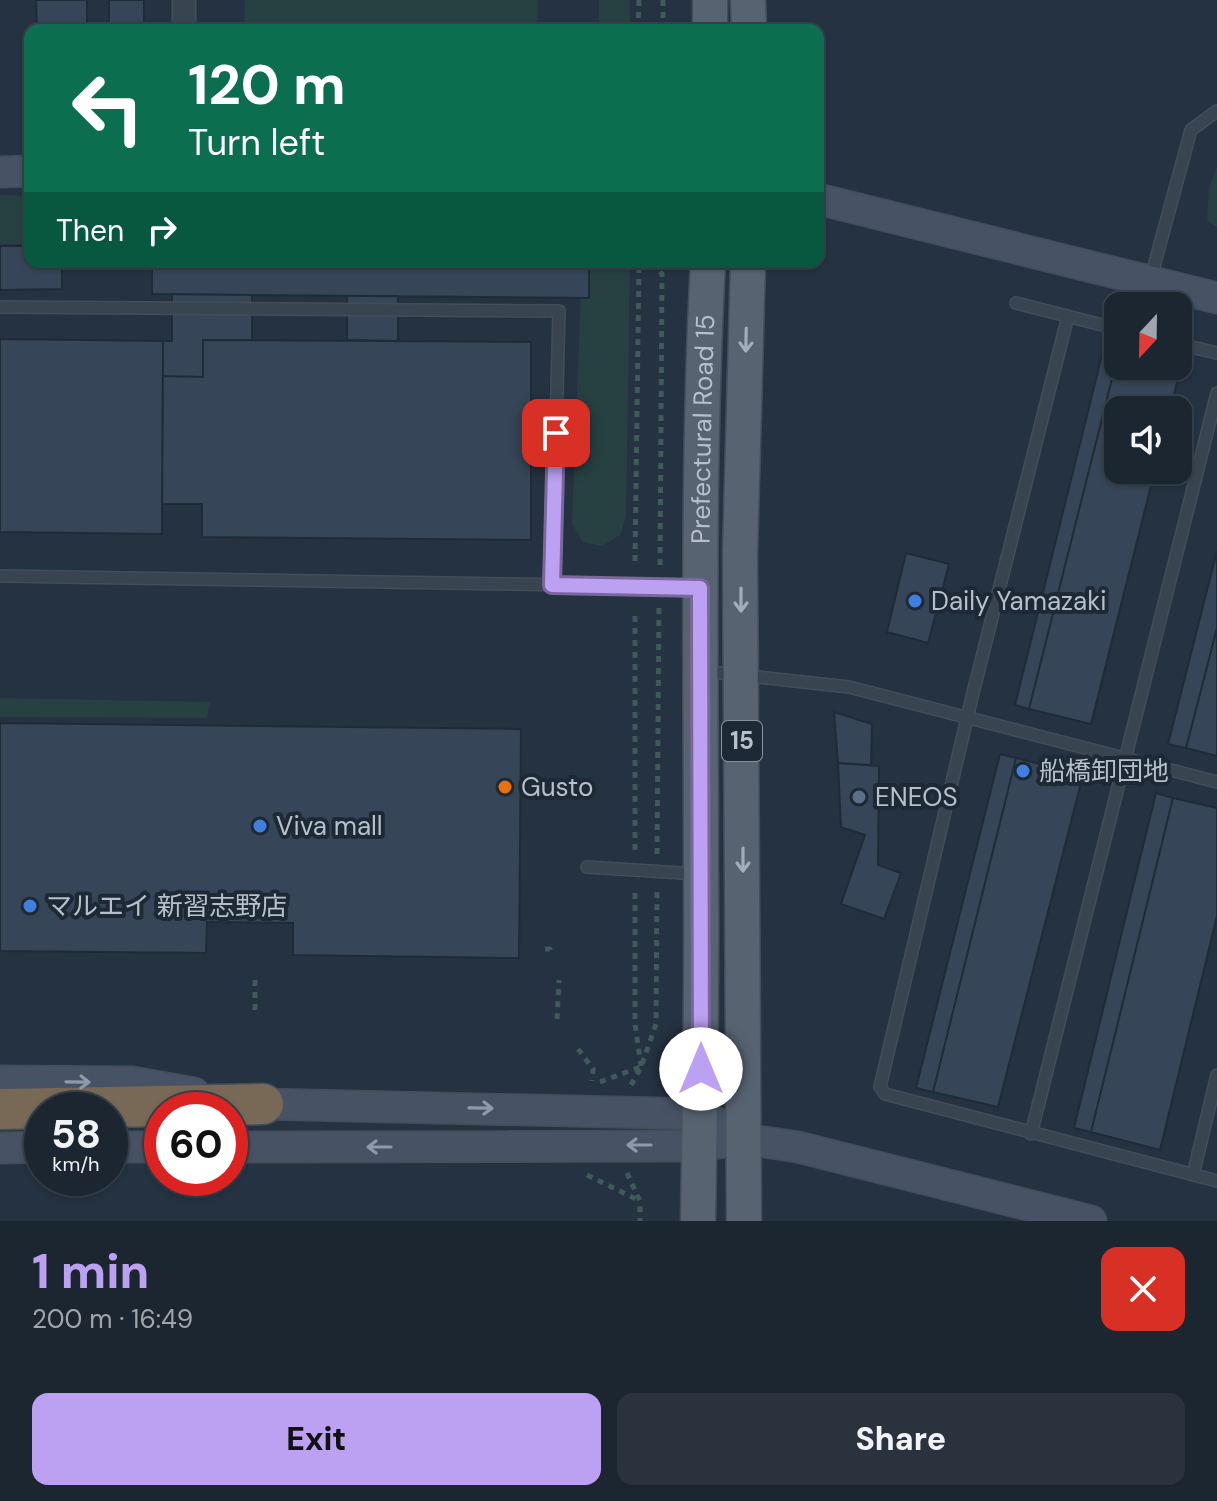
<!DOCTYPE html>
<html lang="en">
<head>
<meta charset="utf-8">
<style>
	:root { --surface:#1c2631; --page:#29323d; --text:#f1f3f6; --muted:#a0a5ab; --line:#3a434d; --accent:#bca0f2 }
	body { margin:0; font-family:"DM Sans","Noto Sans JP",sans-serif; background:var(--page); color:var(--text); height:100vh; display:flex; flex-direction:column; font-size:30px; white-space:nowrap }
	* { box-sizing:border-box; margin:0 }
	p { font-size:26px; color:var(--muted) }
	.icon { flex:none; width:44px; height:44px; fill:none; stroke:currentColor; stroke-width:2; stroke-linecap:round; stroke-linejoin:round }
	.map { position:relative; height:1221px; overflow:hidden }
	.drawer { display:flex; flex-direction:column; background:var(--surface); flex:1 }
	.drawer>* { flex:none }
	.hud { position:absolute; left:24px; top:24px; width:800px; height:244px; border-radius:16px; box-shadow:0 2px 6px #0004,0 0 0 2px var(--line); background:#0b6e4f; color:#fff; overflow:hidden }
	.needle { width:52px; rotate:202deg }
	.fabs { position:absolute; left:1104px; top:292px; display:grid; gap:16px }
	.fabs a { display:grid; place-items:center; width:88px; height:88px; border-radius:16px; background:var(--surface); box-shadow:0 2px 6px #0004,0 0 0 2px var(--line); font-size:40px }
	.speed { position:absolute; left:24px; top:1092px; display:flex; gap:16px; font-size:40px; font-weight:700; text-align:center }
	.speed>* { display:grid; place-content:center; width:104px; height:104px; border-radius:50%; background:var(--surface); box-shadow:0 2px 6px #0004,0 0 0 2px var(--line); line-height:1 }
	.speed small { font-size:20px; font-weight:400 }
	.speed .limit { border:12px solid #d22; background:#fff; color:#111 }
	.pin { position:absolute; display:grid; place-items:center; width:68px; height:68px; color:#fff; margin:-34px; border-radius:16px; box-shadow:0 4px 12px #0006 }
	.me { position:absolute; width:88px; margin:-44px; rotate:0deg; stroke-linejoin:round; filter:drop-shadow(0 0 6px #0008) }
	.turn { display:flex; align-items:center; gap:28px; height:168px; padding:0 32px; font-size:36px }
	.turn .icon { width:104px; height:104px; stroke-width:2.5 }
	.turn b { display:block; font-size:56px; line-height:68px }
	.then { display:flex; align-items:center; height:76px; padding:0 32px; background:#0003; gap:16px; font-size:30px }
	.round { display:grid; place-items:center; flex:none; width:84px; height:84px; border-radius:16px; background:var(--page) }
	.overview { display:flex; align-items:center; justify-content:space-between; height:136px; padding:0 32px }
	h1 { font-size:48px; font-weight:800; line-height:60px; color:var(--accent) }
	.button { display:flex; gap:16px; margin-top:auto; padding:16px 32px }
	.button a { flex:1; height:92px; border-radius:16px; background:var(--accent); color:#111; font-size:32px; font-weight:800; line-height:92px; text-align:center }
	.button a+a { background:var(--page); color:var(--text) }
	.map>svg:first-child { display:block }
	.green { fill:#274042 }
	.building { fill:#364658; stroke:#202b38; stroke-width:2 }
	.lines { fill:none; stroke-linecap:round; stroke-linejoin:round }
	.lane-casing { stroke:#434d5a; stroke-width:14 }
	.street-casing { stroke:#434d5a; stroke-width:25 }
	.secondary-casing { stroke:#434d5a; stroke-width:33 }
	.primary-casing { stroke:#434d5a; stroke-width:37 }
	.highway-casing { stroke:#444f5b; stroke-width:43 }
	.path { stroke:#40595a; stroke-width:5; stroke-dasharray:6 6; stroke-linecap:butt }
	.lane { stroke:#394451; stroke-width:11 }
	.street { stroke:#394451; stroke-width:22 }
	.secondary { stroke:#475364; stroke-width:30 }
	.primary { stroke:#576371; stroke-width:34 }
	.highway { stroke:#776956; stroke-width:40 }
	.oneway { stroke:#a3adb9 }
	.oneway2 { stroke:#8f99a7 }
	.route-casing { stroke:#7a689d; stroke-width:20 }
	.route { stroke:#bca0f2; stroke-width:14 }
	.shop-dot { fill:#3f7fe0; stroke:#1e2936; stroke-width:3 }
	.food-dot { fill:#e8710a; stroke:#1e2936; stroke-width:3 }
	.service-dot { fill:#5c6f8a; stroke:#1e2936; stroke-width:3 }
	.labels { text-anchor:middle; stroke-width:8; stroke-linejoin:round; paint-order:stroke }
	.shield { fill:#1e2936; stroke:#88929e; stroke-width:2 }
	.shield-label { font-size:24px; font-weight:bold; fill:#b6bfcb }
	.street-label { font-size:26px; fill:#b6bfcb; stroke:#1e2936 }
	.poi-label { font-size:26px; fill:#b6bfcb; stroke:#1e2936; text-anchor:start }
</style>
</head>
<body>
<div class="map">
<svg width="1217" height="1221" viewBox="0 0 1217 1221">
	<rect width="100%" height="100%" fill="#253241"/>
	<path class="green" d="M245,0H538L537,30H244Z
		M599,0H630V30H599Z
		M1217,167V227L1207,221L1209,188Z
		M0,195L30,196V244H0Z
		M582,262H629L630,269L626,517L620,535L602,546L583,542L572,524Z
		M0,698L210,702L207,718L0,717Z"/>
	<path class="building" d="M36,0H87V27L37,28Z
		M109,0H144V30H109Z
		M0,246H30V262H62V289L0,290Z
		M152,262H589V298L152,294Z
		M172,294L252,295V340H203V377L163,376V341H172Z
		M347,296H398V341L347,340Z
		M0,339L163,341L162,534L0,532Z
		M203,340L531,342V540L202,537V504H162L163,376L203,377Z
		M1105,343L1118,347V355L1029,709L1015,705Z
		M1118,355V366H1178V362L1182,363L1170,410H1118V470H1155L1091,724L1029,709Z
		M1217,551V628L1186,748L1168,744Z
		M906,553L949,564L928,643L887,632Z
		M1217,628V756L1186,748Z
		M834,712L872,724L871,765L838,763Z
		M0,723L521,729L519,958L293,955V923L207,922L206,953L0,951Z
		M1000,754L1016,758L933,1092L916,1088Z
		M1016,758L1083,775L998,1107L933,1092Z
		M838,763L879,766L878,865L901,873L884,919L841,904L865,835L841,827Z
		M1156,793L1173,798L1091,1132L1074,1128Z
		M1173,798L1217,808V916L1160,1150L1091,1132Z"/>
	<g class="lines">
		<g class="lane-casing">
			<path id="lane" d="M1150,281L1191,130L1217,111
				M1016,303L1118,329
				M0,307L559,311L552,585
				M1068,316L973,693L880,1087L885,1094L1217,1181
				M1178,344L1217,353
				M0,576L695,587
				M702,671L849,687L1217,782
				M587,867L698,874
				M1031,1134L1217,393
				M1193,1175L1217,1075"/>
		</g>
		<g class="street-casing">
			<path id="street" d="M184,30V0"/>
		</g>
		<g class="secondary-casing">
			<path id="secondary" d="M0,172L30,171
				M818,199L1217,298
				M0,1081L132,1082L194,1093
				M242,1100L263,1104L700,1114L719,1124
				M110,1147H162
				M230,1147L699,1146L745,1139L798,1147L1091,1221
				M0,1148L42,1147"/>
		</g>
		<g class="primary-casing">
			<g id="primary">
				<path d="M710,0V30"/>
				<path d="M748,0L749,30"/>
				<path id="s1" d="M698,1221C700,1106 702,990 701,875C701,671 697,466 708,262"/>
				<path d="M744,1221L740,553L748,262"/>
			</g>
		</g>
		<g class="highway-casing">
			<path id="highway" d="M0,1109L263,1104"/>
		</g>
		<path class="path" d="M663,0V30
			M638,30L639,0
			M653,262L662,274L660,570
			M635,561L639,262
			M635,850V614
			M657,854L659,604
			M635,893V1024L641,1066
			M545,949H550V955
			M255,980V1014
			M557,1019L559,980
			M578,1049L593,1069L592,1081
			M600,1082L640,1067
			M631,1085L641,1067L656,1024L657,888
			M627,1173L640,1201V1221
			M587,1175L640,1201"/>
		<use href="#lane" class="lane"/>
		<use href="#street" class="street"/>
		<use href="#secondary" class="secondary"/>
		<use href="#primary" class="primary"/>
		<use href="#highway" class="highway"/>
	</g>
	<defs><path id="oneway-shaft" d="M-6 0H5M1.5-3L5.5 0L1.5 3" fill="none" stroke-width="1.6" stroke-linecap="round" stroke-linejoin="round" transform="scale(2)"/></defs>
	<g class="oneway">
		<use href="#oneway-shaft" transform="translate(746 340) rotate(91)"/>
		<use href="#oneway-shaft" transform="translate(741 600) rotate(90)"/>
		<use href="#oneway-shaft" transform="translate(743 860) rotate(90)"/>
	</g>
	<g class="oneway2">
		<use href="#oneway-shaft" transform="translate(78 1082) rotate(1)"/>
		<use href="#oneway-shaft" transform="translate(481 1108) rotate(1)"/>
		<use href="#oneway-shaft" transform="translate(639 1145) rotate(-180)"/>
		<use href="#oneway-shaft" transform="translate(379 1147) rotate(180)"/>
	</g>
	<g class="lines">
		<g class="route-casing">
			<path id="route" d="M556,433L552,585L700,588L701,1069"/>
		</g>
		<use href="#route" class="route"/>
	</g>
	<g class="shop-dot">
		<circle cx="915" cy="601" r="8"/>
		<circle cx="1023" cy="771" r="8"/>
		<circle cx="260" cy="826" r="8"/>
		<circle cx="30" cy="906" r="8"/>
	</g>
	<circle class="food-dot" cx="505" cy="787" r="8"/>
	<circle class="service-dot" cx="859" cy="797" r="8"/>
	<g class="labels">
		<rect class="shield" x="722" y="721" width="40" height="40" rx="6"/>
		<g class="shield-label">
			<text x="742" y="749">15</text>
		</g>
		<g class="street-label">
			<text dy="9" stroke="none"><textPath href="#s1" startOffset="792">Prefectural Road 15</textPath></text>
		</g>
		<g class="poi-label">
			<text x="931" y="610">Daily Yamazaki</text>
			<text x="1039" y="780">船橋卸団地</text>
			<text x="521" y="796">Gusto</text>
			<text x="875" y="806">ENEOS</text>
			<text x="276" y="835">Viva mall</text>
			<text x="46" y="915">マルエイ 新習志野店</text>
		</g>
	</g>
</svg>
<div class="fabs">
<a><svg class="needle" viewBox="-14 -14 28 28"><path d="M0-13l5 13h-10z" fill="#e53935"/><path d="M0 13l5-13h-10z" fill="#a0a5ab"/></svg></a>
<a><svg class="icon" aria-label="sound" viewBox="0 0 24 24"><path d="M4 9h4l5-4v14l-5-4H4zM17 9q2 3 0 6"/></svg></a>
</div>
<div class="speed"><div>58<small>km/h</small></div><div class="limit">60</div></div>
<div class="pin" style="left:556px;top:433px;background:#d93025"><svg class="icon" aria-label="arrive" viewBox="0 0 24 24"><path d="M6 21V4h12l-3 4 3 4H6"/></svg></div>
<svg class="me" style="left:701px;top:1069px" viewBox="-20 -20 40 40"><circle r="19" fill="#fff"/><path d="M0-13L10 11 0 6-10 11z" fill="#bca0f2"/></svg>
<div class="hud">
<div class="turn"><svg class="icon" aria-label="left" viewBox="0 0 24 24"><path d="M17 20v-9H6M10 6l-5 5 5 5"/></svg><div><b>120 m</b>Turn left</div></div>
<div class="then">Then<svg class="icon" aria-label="right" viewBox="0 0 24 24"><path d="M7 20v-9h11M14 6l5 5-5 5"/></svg></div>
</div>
</div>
<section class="drawer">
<div class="overview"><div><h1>1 min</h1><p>200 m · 16:49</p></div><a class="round" style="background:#d93025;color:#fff"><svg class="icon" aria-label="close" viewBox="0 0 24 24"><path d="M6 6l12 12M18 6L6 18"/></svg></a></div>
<div class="button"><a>Exit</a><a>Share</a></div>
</section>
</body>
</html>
